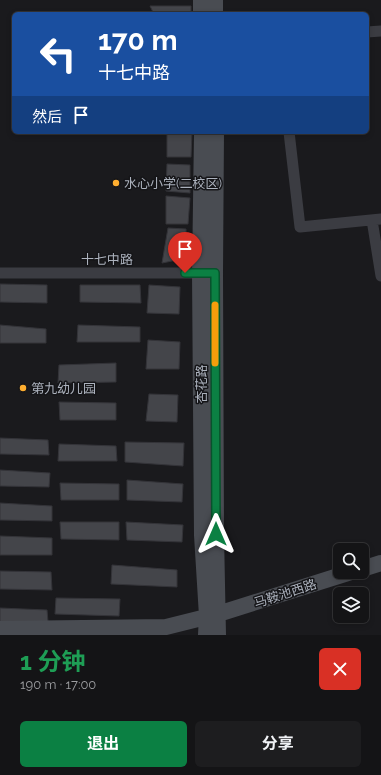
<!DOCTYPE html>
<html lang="zh">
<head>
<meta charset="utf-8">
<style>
	:root { --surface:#141416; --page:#1d1d1f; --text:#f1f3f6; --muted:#9d9ea1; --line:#333335; --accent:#0b8043 }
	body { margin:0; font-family:Raleway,"Noto Sans SC",sans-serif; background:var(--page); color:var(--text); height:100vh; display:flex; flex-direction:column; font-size:15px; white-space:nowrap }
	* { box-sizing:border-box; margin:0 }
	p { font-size:13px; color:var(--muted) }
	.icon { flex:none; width:22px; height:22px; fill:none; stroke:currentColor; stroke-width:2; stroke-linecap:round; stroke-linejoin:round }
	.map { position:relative; height:635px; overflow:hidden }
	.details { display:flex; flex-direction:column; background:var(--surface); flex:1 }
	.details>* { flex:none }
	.guide { position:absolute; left:12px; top:12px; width:357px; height:122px; border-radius:6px; box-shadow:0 2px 6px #0003,0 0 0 1px var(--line); background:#1a4fa0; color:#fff; overflow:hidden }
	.tools { position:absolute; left:333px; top:543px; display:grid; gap:8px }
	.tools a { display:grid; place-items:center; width:36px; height:36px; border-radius:6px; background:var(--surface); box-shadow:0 2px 6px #0003,0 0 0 1px var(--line); font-size:20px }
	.pin { position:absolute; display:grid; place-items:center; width:34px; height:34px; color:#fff; margin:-41px -17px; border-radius:50% 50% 50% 0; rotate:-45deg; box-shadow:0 0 4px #0007 }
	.pin .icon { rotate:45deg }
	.me { position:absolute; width:44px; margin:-22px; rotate:0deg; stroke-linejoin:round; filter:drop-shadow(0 0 3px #0008) }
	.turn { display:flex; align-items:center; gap:14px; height:84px; padding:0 20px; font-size:18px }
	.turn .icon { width:52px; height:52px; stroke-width:2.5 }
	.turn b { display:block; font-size:28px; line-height:34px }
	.then { display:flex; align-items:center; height:38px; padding:0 20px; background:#0003; gap:8px; font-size:15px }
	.round { display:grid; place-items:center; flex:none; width:42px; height:42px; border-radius:6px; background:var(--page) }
	.overview { display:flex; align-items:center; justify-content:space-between; height:68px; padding:0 20px }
	h1 { font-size:24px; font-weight:700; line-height:30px; color:#1e9e55 }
	.cta { display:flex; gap:8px; margin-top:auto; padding:8px 20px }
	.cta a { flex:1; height:46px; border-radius:6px; background:var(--accent); color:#fff; font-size:16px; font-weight:700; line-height:46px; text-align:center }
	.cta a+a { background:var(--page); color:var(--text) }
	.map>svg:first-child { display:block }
	.building { fill:#44454a; stroke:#343439 }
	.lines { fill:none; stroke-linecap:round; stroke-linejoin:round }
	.street { stroke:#3b3c42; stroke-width:11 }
	.secondary { stroke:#494c52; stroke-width:16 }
	.route-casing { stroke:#07532c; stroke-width:10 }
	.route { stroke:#0b8043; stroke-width:7 }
	.slow { stroke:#f59e0b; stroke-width:7 }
	.poi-dot { fill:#ffae30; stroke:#151518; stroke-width:1.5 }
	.labels { text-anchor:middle; stroke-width:3; stroke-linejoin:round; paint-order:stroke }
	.poi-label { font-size:13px; fill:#acb2bd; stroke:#151518; text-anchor:start }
	.street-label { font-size:13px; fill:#acb2bd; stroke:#151518 }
</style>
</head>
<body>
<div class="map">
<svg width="381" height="635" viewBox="0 0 381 635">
	<rect width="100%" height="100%" fill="#1a1a1d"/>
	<path class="building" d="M150,6H191V14H154Z
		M167,132H192L191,157H167Z
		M167,164L190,165V193L166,191Z
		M166,196L190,198L188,224H166Z
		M168,228L186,229L187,258L162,263Z
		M0,284L47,285V303L0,302Z
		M80,285H140L141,303L80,302Z
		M149,285L180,287L179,314L147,313Z
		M0,325L46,329V343H0Z
		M78,325L140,327V342H77Z
		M148,340L180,342L179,369H146Z
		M116,363V382L58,383L59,365Z
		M149,394L178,395L177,422L146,421Z
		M59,402L116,403V420H60Z
		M0,438L48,440L49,455L0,454Z
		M125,442L184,443L183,466L125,462Z
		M59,444L116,446L117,461H58Z
		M0,470L50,473L49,487L0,486Z
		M127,480L183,484L182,502L127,500Z
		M60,483L119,484V500H61Z
		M0,503L52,506V521L0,520Z
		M60,522H119V540L61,539Z
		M126,522L183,525L182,542L127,540Z
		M0,536L52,538V555H0Z
		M112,565L177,570V587L111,584Z
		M0,571L51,572L52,590L0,589Z
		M56,598L120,599L119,616L55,614Z
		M0,608L47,610L48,622H0Z"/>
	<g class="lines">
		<path class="street" d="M367,32L381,31
			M289,132L300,227L381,219
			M372,220L381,276
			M0,273H206"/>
		<path class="secondary" d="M201,0V14
			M215,0V14
			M202,132L200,273L202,535L207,616L206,635
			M216,132L215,273L216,534L218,635
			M362,569L381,563
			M0,629L166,627L218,614L351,572"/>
	</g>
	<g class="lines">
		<g class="route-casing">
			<path id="route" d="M185,273H215L216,534"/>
		</g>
		<use href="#route" class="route"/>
		<path class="slow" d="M215,305V363"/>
	</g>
	<g class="poi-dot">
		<circle cx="116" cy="183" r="4"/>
		<circle cx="23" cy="388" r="4"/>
	</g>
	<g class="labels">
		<g class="poi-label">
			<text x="124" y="188">水心小学(二校区)</text>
			<text x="31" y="393">第九幼儿园</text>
		</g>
		<g class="street-label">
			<text x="107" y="264">十七中路</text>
			<text transform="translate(201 384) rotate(-90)" y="5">杏花路</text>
			<text transform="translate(285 593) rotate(-18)" y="5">马鞍池西路</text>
		</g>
	</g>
</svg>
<div class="tools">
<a><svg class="icon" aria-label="search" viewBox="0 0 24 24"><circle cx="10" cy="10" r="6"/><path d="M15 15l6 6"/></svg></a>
<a><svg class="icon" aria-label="layers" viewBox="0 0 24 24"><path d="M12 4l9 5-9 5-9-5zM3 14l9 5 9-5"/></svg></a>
</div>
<div class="pin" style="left:185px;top:273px;background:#d93025"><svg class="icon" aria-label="arrive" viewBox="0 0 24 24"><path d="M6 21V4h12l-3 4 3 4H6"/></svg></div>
<svg class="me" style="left:216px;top:534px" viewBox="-20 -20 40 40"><path d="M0-17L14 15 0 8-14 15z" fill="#0b8043" stroke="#fff" stroke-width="4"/></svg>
<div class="guide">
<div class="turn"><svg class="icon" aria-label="left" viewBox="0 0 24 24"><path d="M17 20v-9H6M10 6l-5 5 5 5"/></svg><div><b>170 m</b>十七中路</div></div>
<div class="then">然后<svg class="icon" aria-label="arrive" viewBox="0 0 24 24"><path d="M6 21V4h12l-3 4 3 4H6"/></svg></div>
</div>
</div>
<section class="details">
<div class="overview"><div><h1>1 分钟</h1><p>190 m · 17:00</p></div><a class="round" style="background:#d93025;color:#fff"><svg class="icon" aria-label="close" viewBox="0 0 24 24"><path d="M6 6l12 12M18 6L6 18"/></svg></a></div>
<div class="cta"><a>退出</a><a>分享</a></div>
</section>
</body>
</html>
